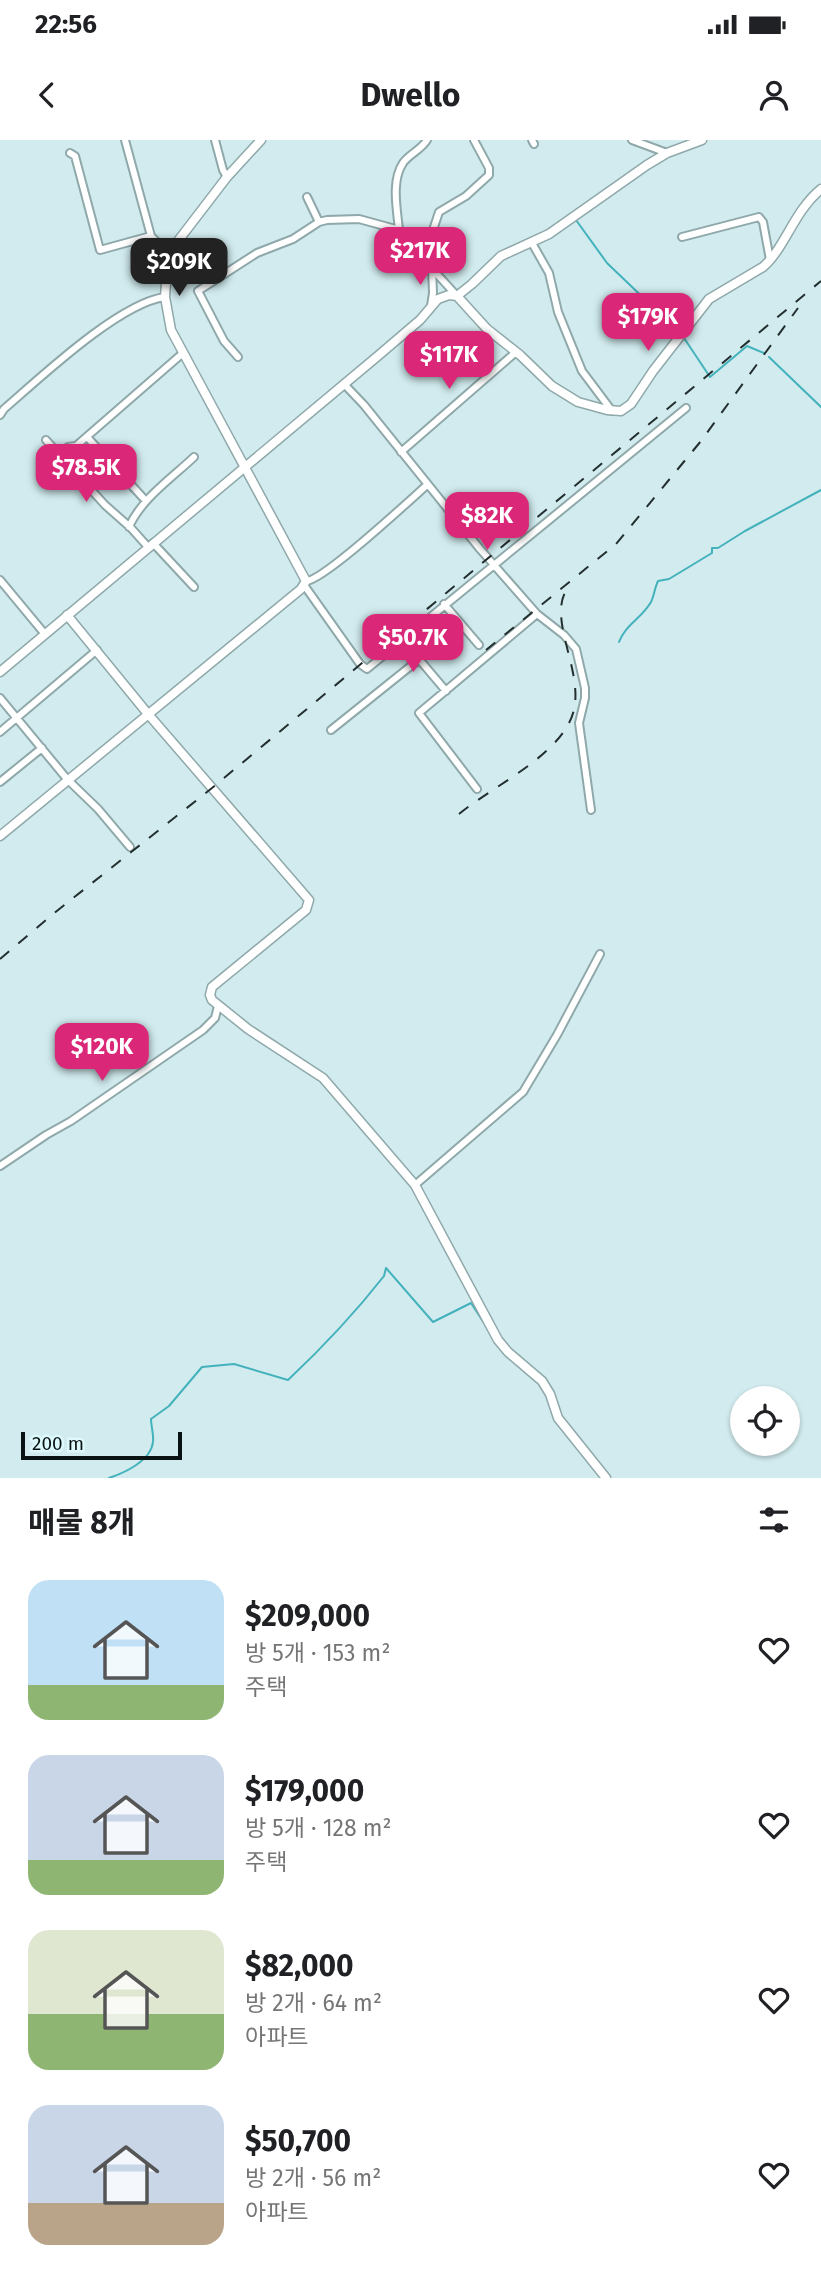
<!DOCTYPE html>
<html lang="ko">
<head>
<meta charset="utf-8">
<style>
	body { margin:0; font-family:"Fira Sans","Noto Sans KR",sans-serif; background:#f2f2f2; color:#202124; height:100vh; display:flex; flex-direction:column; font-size:26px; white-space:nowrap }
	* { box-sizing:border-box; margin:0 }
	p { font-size:23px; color:#757577 }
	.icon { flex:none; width:38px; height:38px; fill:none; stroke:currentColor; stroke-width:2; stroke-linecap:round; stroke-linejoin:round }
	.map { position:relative; height:1338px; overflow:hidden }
	.side { display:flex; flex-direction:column; background:#fff; flex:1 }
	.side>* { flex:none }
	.tools { position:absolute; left:730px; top:1246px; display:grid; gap:14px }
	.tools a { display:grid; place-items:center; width:70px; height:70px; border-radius:50%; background:#fff; box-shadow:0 2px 5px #0004; font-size:35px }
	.scale { position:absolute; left:21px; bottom:18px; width:161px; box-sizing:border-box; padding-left:7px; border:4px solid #0a1314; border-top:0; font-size:19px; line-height:24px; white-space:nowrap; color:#0a1314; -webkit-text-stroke:5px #def9fb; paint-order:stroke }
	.price { position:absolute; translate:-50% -60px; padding:0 16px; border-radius:14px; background:#db2777; color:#fff; font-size:23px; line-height:46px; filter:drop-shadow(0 2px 4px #0008) }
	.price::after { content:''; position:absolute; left:50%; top:42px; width:21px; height:16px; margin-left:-10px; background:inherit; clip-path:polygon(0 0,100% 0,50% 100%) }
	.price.selected { background:#222; color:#fff }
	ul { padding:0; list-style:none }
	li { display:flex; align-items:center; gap:21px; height:175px; padding:0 28px }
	li span { display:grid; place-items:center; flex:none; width:196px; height:140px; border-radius:21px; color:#555 }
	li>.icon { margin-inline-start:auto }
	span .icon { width:84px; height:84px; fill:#fffc; stroke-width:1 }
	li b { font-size:30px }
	h2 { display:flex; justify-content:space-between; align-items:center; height:84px; padding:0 28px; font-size:30px }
	.status { display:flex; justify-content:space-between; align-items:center; height:49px; padding:0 35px; background:#fff; direction:ltr }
	.status svg { height:19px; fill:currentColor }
	header { display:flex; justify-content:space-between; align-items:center; height:91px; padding:0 28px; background:#fff; font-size:32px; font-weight:700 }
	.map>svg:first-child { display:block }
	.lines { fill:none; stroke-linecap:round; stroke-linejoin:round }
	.stream { stroke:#44b2bc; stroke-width:2 }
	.minor-casing { stroke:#8fa8aa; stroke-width:10 }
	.tertiary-casing { stroke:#8fa8aa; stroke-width:11 }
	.minor { stroke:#fff; stroke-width:6 }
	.tertiary { stroke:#fff; stroke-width:8 }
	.rail { stroke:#232e2f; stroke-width:2; stroke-dasharray:12 12; stroke-linecap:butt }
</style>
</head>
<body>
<div class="status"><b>22:56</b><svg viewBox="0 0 49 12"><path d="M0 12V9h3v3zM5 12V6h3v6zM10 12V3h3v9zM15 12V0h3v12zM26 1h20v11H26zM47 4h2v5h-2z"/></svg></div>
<header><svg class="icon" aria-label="back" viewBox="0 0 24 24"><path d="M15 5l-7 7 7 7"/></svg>Dwello<svg class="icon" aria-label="person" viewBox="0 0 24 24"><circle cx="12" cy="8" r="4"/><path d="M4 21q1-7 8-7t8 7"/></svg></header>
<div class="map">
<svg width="821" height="1338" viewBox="0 0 821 1338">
	<rect width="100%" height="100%" fill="#d1ebee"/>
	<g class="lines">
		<path class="stream" d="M 576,80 L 607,123 L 678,191
			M 684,198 L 710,237 L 747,206 L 764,213
			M 769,217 L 821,267
			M 619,502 C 625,485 642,478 651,462 C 654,456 655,447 658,441 L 669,439 L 712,413 L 712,408 L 718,408 L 745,391 L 821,350
			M 109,1338 C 124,1333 151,1321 153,1302 C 154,1294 151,1287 151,1279 L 169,1266 L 202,1227 L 234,1224 L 288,1240 C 322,1208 355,1173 384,1136 L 386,1128 L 433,1182 L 471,1163 L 484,1183"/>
		<defs>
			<path id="minor" d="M 125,0 L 151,96 L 168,114
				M 215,0 L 223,30 L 227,37
				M 532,0 L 534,4
				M 632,0 L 667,13
				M 70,13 L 75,16 L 100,110 L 151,96
				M 307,57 L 319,82
				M 399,90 C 397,69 391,41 403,23 C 409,14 421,10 427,0
				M 682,97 L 759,77 L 763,82 L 770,120
				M 532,103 L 549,133 L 558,172 L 582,231 L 612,271
				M 457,156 L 436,133 L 425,114 L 439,72 L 466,56 L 489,35 L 489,28 L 474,0
				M 431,166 L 433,153 L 432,129
				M 238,217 L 224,201 L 198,151 L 257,113 L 293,99 L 319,82 L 327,80 L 359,79 L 399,90 L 425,114
				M 344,244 L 364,265 L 480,409 L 537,474 L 564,495 L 576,509 L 585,548 L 585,558 L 579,583 L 591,670
				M 0,275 L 4,269 C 40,238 119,163 165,157
				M 87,297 L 146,361
				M 46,300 L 105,365 L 131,388 L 148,407
				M 401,312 L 516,212
				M 59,314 L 68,307 L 76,306 L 183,213
				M 129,387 C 141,359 172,338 194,317
				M 153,403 L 194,447
				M 0,440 L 44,493
				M 306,441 C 323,441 409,361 427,345
				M 304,445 L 360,524 L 367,529 L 686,268
				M 444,464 L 479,505
				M 402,499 L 446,551
				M 0,558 L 67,639 L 98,669 L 130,707
				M 331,590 L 462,485
				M 0,592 L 97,510
				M 0,642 L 42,608
				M 477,649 L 419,573 L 537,474
				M 0,1026 L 46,995 L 71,981 L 203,890 L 215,878 L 218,866
				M 415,1045 L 523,952 L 557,895 L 600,814"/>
			<path id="tertiary" d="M 457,156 L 487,189 L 520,215 L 552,246 L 578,262 L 607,270 L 621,271 L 631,264 L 653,231 L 709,159 L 763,127 C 785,108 794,71 821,49
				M 67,475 L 148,574 L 309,760 L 306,770 L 212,847 L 210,855 L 212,860 L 248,889 L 323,938 L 415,1045 L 498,1200 L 508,1212 L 542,1241 L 550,1254 L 558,1278 L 606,1338
				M 0,532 L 379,215 L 420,180 L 438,159 L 449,155 L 457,156 L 472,144 L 501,116 L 549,94 L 647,25 L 667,13 L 702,0
				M 0,696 L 301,449 L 306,441 L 171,190 L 165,157 L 168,114 L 227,37 L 261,0"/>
		</defs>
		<use href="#minor" class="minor-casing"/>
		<use href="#tertiary" class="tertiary-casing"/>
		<use href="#minor" class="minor"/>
		<use href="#tertiary" class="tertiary"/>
		<path class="rail" d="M 486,510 L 616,404 L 701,301 L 798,168
			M 459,674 C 492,647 550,620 569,583 C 593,539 540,476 571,444
			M 0,819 L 53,774 L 212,648 L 821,141"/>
	</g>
</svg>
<div class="tools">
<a><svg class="icon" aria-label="locate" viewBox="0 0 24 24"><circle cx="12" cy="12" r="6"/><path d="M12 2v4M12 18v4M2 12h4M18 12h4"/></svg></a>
</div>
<div class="scale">200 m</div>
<b class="price" style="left:420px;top:147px">$217K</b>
<b class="price selected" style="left:179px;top:158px">$209K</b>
<b class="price" style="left:648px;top:213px">$179K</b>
<b class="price" style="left:449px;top:251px">$117K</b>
<b class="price" style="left:86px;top:364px">$78.5K</b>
<b class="price" style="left:487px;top:412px">$82K</b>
<b class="price" style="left:413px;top:534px">$50.7K</b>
<b class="price" style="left:102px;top:943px">$120K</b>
</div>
<section class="side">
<h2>매물 8개<svg class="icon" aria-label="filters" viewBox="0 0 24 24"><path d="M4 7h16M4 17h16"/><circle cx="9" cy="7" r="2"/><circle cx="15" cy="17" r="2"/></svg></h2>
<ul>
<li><span style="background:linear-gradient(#bfe0f5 75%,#8fb573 0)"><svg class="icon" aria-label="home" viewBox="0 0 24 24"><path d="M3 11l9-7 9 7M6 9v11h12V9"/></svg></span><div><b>$209,000</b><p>방 5개 · 153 m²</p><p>주택</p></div><svg class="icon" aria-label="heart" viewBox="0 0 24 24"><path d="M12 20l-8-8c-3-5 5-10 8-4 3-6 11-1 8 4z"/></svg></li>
<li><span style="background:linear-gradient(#c9d6e8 75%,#8fb573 0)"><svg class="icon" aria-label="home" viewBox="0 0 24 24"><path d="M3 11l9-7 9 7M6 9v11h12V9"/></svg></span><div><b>$179,000</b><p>방 5개 · 128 m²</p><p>주택</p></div><svg class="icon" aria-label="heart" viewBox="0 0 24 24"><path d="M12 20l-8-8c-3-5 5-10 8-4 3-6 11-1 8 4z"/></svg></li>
<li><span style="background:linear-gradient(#dfe7d0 60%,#8fb573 0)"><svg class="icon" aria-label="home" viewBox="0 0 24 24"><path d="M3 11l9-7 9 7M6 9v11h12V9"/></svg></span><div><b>$82,000</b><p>방 2개 · 64 m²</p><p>아파트</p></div><svg class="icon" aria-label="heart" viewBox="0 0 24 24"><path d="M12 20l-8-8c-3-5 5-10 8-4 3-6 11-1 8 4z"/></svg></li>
<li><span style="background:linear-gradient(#c9d6e8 70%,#b9a48a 0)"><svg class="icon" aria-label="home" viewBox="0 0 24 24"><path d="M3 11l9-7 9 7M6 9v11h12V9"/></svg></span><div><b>$50,700</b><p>방 2개 · 56 m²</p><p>아파트</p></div><svg class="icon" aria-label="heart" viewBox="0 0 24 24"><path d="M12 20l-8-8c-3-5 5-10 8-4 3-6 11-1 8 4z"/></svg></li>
</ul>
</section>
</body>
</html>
